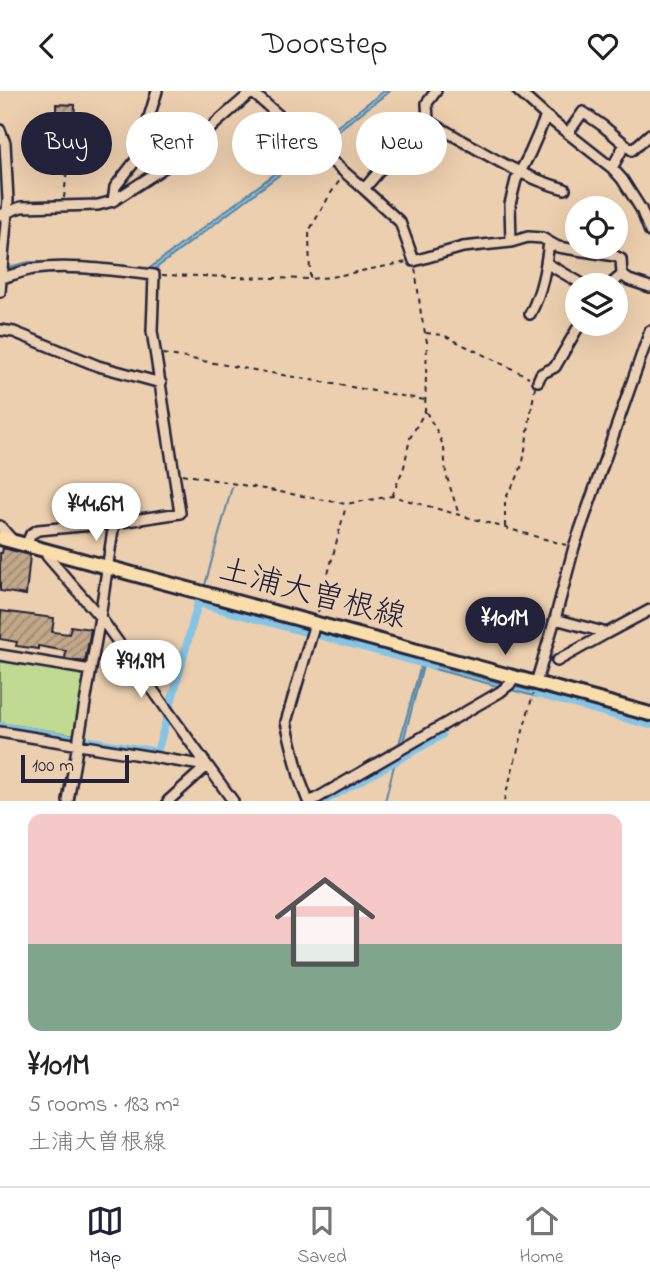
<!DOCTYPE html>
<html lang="en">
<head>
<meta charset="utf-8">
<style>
	body { margin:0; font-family:"Indie Flower","Klee One",sans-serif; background:#f6f6f6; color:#222; height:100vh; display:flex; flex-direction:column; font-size:26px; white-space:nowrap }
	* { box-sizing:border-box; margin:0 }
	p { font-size:23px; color:#767676 }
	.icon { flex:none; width:38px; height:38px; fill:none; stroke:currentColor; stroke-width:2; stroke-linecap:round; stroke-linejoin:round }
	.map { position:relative; height:710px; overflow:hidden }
	.details { display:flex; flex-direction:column; background:#fff; flex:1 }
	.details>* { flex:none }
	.hud { position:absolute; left:21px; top:21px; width:609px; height:63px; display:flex; gap:14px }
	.fabs { position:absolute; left:565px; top:105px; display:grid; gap:14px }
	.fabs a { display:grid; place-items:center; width:63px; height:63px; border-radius:50%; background:#fff; box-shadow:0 7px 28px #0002; font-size:35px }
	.scale { position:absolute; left:21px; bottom:18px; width:108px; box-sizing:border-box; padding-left:7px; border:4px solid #22223b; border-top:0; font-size:19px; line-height:24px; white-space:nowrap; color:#22223b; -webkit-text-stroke:5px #ecd0b3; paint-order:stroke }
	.price { position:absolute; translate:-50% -60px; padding:0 16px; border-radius:24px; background:#fff; color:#222; font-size:23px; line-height:46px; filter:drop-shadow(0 2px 4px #0008) }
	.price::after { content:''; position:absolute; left:50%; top:42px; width:21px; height:16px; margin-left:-10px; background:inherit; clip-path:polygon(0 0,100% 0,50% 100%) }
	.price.on { background:#22223b; color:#fff }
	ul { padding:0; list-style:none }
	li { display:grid; align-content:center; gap:14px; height:371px; padding:0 28px }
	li+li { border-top:2px solid #e0e0e0 }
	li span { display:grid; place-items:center; height:217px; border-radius:14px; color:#555 }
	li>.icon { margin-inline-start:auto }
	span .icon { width:126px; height:126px; fill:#fffc; stroke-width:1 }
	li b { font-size:30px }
	.chip { padding:0 24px; border-radius:32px; background:#fff; box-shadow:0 7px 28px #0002; font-size:24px; line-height:63px }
	.chip.on { background:#22223b; color:#fff }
	header { display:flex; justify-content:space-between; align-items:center; height:91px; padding:0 28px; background:#fff; font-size:32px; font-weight:600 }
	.tabs { display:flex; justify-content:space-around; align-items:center; height:98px; border-top:2px solid #e0e0e0; background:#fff; font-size:19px; color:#767676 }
	.tabs a { display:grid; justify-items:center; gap:4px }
	.tabs .on { color:#22223b }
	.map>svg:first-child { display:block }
	.garden { fill:#c0da91; stroke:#717e66; stroke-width:2 }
	.water { fill:url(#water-ripples); stroke:#5d83a1; stroke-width:2 }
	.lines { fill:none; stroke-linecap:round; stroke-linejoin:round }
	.stream { stroke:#5d83a1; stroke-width:2 }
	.canal { stroke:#85c4e5; stroke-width:8 }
	.building { fill:url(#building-hatch); stroke:#22223b; stroke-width:2 }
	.minor-casing { stroke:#22223b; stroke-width:14 }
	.major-casing { stroke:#22223b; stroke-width:18 }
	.path { stroke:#22223b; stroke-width:2; stroke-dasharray:5 5; stroke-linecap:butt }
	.minor { stroke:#ecd0b3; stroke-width:9 }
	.major { stroke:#f9deab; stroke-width:12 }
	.labels { text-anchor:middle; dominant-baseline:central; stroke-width:5; stroke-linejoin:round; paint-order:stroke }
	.street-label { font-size:32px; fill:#22223b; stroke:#ecd0b3 }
</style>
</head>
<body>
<header><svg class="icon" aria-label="back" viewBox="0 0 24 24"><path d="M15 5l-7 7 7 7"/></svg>Doorstep<svg class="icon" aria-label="heart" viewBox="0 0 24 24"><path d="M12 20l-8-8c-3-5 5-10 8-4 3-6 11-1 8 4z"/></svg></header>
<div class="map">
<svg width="650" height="710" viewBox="0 0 650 710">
	<defs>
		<pattern id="water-ripples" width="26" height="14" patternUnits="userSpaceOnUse" patternTransform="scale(1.75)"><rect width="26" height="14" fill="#85c4e5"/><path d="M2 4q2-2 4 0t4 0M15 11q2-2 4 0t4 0" fill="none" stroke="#73a8c5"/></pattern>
		<pattern id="building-hatch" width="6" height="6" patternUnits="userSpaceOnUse" patternTransform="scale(1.75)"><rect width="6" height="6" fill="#c2a889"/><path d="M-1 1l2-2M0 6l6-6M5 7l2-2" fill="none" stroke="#9d8871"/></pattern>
	</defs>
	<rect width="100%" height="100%" fill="#eccfae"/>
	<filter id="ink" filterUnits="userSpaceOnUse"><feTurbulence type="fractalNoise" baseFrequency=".0143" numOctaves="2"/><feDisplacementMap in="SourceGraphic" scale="14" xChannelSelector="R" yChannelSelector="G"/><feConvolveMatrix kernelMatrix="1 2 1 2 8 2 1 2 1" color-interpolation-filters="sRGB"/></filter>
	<g filter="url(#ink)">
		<path class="garden" d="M 0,568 L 88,582 L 76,644 L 0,632 Z"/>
		<path class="water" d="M 384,0 L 390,0 L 151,181 L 29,175 L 7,179 L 9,176 L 29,171 L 150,177 Z
			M 423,571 L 538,602 L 537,606 L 423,575 L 398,670 L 394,671 L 421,574 Z"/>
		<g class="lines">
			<path class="stream" d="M 10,177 L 8,178 L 11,125
				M 205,494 L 232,396
				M 339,688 L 398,653
				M 385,710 L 395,671"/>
			<path class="canal" d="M 315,543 L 432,575
				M 537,603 L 650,634
				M 170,616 L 198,512 L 309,542
				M 0,635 L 157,661 L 167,626
				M 324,710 L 442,644"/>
		</g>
		<path class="building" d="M 56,13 L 75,14 L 74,30 L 56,30 Z
			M 3,457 L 30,464 L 26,504 L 0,500 L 0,462 L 2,462 Z
			M 1,520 L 54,527 L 52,541 L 69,543 L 71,535 L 91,538 L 85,571 L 65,568 L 66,560 L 38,555 L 38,558 L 16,555 L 17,551 L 0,548 Z"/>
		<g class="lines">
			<defs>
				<path id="minor" d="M 248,0 L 253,2 L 364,98 L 400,131 L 414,170 L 463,156 L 511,151 L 528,146 L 542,147 L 558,156 L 615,165 L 621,168 L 622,184
					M 518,0 L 546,25 L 612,77 L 622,88 L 641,118 L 650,141
					M 428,30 C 472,54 516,85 565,98
					M 0,39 L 5,52 L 8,109 L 0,201
					M 568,42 L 583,21 L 603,35 L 632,59 L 650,43
					M 612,77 L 625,53
					M 364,98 L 399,57 L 420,42 L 428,30 L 427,12 L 436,0
					M 113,110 L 115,96 L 136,69 L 157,0
					M 0,124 L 21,116 L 98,114 L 113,110 L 182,65 L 216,32 L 246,6 L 254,1
					M 511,151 L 510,113 L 516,89 L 530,62 L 546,25
					M 546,172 L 584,194
					M 622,184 L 629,189 L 650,196
					M 2,187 C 12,184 23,180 33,178 C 73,173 115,180 154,184 L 152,240 L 180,422 L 114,432 L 38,439 L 31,443 L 26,454
					M 610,194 L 622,184
					M 530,223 C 542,201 546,176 549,151
					M 0,239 L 14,241 L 98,275 L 161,292
					M 538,290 L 541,283 L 555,276 L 580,233
					M 0,435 L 14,451
					M 47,465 L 100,526 L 233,710
					M 555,528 L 607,542 L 650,519
					M 0,564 L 91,579
					M 557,570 L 607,542
					M 536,592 L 555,528 L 574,456 L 650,240
					M 0,641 L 207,675
					M 68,710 L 100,526 L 114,432
					M 168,710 L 207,675
					M 308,710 L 300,689 L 286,631 L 315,532
					M 312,710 L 500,601 L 510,593 L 513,586"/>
				<path id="major" d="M 0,447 L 650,623"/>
			</defs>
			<use href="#minor" class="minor-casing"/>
			<use href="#major" class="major-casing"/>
			<path class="path" d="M 64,107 L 69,58 L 63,54 L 64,34
				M 162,184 L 310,188 L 331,186 L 407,171
				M 310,187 L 309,140 L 331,102 L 340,89
				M 426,242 L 443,244 L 529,286
				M 163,263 L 425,309
				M 426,321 L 438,342 L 444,357 L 446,383 L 459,424
				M 182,383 L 346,413 L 392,405 L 566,454
				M 392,405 L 404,376 L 410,347 L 425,320 L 427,251 L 421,223 L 415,176
				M 505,436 L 505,408 L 517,387 L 523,371 L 535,296
				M 318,521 L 346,415
				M 504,710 L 533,603"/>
			<use href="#minor" class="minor"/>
			<use href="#major" class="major"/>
		</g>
	</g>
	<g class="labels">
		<g class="street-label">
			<text transform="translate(312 504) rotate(15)">土浦大曽根線</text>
		</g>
	</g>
</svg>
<div class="fabs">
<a><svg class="icon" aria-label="locate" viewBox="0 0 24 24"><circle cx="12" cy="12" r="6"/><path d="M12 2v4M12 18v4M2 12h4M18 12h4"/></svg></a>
<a><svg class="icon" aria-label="layers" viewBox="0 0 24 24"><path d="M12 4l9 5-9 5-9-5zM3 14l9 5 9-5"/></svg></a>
</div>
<div class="scale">100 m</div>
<b class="price" style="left:96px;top:452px">¥44.6M</b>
<b class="price on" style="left:505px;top:566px">¥101M</b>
<b class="price" style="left:141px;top:609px">¥91.9M</b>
<div class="hud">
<a class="chip on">Buy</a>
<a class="chip">Rent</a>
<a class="chip">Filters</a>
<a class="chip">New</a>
</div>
</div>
<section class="details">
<ul>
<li><span style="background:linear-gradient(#f6c9c9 60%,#7fa58c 0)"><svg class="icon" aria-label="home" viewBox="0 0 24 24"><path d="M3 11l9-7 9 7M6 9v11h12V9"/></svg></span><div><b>¥101M</b><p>5 rooms · 183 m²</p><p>土浦大曽根線</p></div></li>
</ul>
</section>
<nav class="tabs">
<a class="on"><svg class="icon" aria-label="map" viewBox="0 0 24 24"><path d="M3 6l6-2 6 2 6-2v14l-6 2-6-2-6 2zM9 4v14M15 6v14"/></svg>Map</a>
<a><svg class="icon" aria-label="saved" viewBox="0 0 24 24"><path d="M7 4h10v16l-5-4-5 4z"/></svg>Saved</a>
<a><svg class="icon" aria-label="home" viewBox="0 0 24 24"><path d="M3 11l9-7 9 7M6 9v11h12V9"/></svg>Home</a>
</nav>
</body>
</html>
